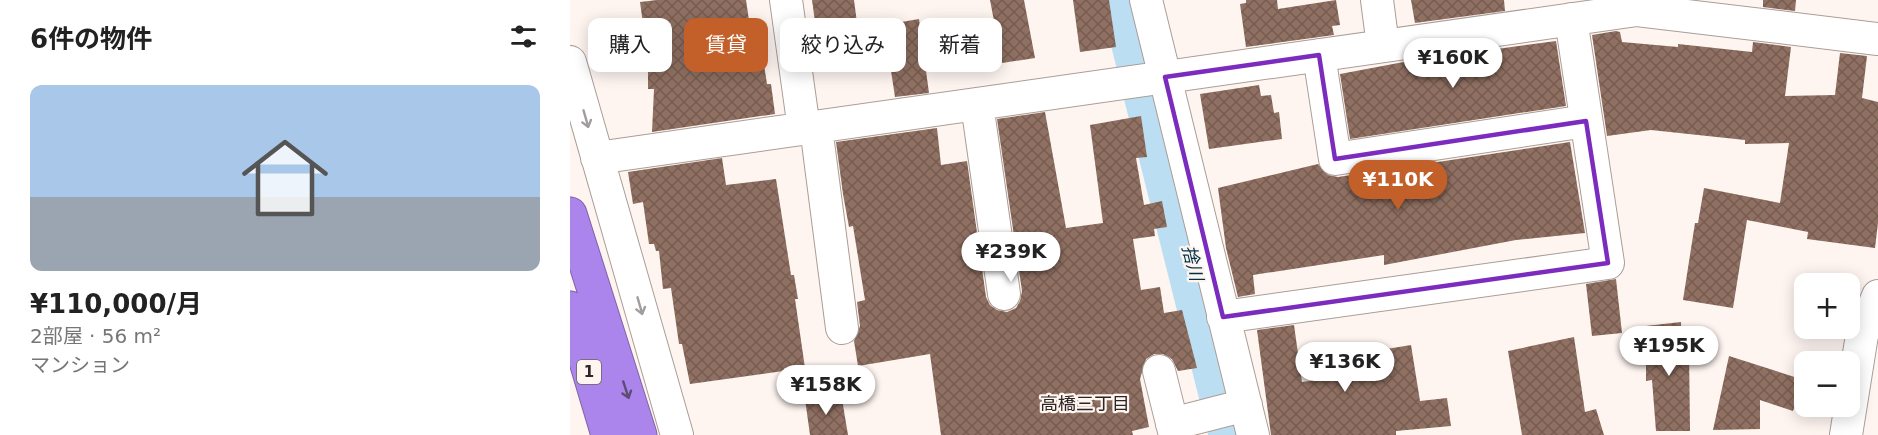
<!DOCTYPE html>
<html lang="ja">
<head>
<meta charset="utf-8">
<style>
	body { margin:0; font-family:"DejaVu Sans","Noto Sans JP",sans-serif; background:#f2f2f2; color:#222; height:100vh; display:flex; flex-direction:column; font-size:22px; white-space:nowrap }
	* { box-sizing:border-box; margin:0 }
	p { font-size:20px; color:#767676 }
	.icon { flex:none; width:33px; height:33px; fill:none; stroke:currentColor; stroke-width:2; stroke-linecap:round; stroke-linejoin:round }
	.map { position:relative; flex:1; overflow:hidden }
	.drawer { display:flex; flex-direction:column; background:#fff; width:570px }
	.drawer>* { flex:none }
	.guide { position:absolute; left:18px; top:18px; width:570px; height:54px; display:flex; gap:12px }
	.fabs { position:absolute; left:1224px; top:273px; display:grid; gap:12px }
	.fabs a { display:grid; place-items:center; width:66px; height:66px; border-radius:12px; background:#fff; box-shadow:0 3px 15px #0003; font-size:30px }
	.price { position:absolute; translate:-50% -51px; padding:0 14px; border-radius:21px; background:#fff; color:#222; font-size:20px; line-height:39px; filter:drop-shadow(0 2px 3px #0008) }
	.price::after { content:''; position:absolute; left:50%; top:36px; width:18px; height:14px; margin-left:-9px; background:inherit; clip-path:polygon(0 0,100% 0,50% 100%) }
	.price.on { background:#c35f29; color:#fff }
	ul { padding:0; list-style:none }
	li { display:grid; align-content:center; gap:12px; height:318px; padding:0 30px }
	li+li { border-top:2px solid #e0e0e0 }
	li span { display:grid; place-items:center; height:186px; border-radius:12px; color:#555 }
	li>.icon { margin-inline-start:auto }
	span .icon { width:108px; height:108px; fill:#fffc; stroke-width:1 }
	li b { font-size:26px }
	h2 { display:flex; justify-content:space-between; align-items:center; height:72px; padding:0 30px; font-size:26px }
	.pill { padding:0 21px; border-radius:12px; background:#fff; box-shadow:0 3px 15px #0003; font-size:21px; line-height:54px }
	.pill.on { background:#c35f29; color:#fff }
	main { display:flex; flex:1; min-height:0 }
	.map>svg:first-child { display:block }
	.lines { fill:none; stroke-linecap:round; stroke-linejoin:round }
	.river { stroke:#bcdef2; stroke-width:54 }
	.building { fill:url(#building-cross-hatch) }
	.minor-casing { stroke:#aa9d97; stroke-width:34 }
	.highway-casing { stroke:#7e64a5; stroke-width:35 }
	.minor { stroke:#fff; stroke-width:32 }
	.highway { stroke:#ab85eb; stroke-width:33 }
	.oneway { stroke:#a09d9c }
	.oneway2 { stroke:#5e4c74 }
	.marked { fill:none; stroke:#7b2cbf; stroke-width:4.5; stroke-linejoin:round }
	.labels { text-anchor:middle; dominant-baseline:central; stroke-width:4.5; stroke-linejoin:round; paint-order:stroke }
	.shield { fill:#fef5f1; stroke:#6a6462; stroke-width:1.5 }
	.shield-label { font-size:15px; font-weight:bold; fill:#2b2624 }
	.water-label { font-size:18px; font-style:italic; fill:#023247; stroke:#fef5f1 }
	.neighbourhood-label { font-size:18px; fill:#2b2624; stroke:#fef5f1 }
</style>
</head>
<body>
<main>
<section class="drawer">
<h2>6件の物件<svg class="icon" aria-label="filters" viewBox="0 0 24 24"><path d="M4 7h16M4 17h16"/><circle cx="9" cy="7" r="2"/><circle cx="15" cy="17" r="2"/></svg></h2>
<ul>
<li><span style="background:linear-gradient(#a9c7e8 60%,#9aa5b1 0)"><svg class="icon" aria-label="home" viewBox="0 0 24 24"><path d="M3 11l9-7 9 7M6 9v11h12V9"/></svg></span><div><b>¥110,000/月</b><p>2部屋 · 56 m²</p><p>マンション</p></div></li>
</ul>
</section>
<div class="map">
<svg width="1308" height="435" viewBox="0 0 1308 435">
	<defs>
		<pattern id="building-cross-hatch" width="8" height="8" patternUnits="userSpaceOnUse" patternTransform="scale(1.5)"><rect width="8" height="8" fill="#907062"/><path d="M0 0l8 8M0 8l8-8" fill="none" stroke="#765c51"/></pattern>
	</defs>
	<rect width="100%" height="100%" fill="#fef5f1"/>
	<g class="lines">
		<path class="river" d="M 557,0 L 573,62
			M 580,92 L 666,435"/>
	</g>
	<path class="building" d="M 87,0 L 176,0 L 182,41 L 190,39 L 197,84 L 201,84 L 205,114 L 82,132 L 84,89 L 78,89 L 78,60 L 70,2 Z
		M 242,0 L 284,0 L 287,23 L 246,29 Z
		M 420,0 L 454,0 L 465,58 L 432,63 Z
		M 503,0 L 539,0 L 546,47 L 510,52 Z
		M 676,0 L 707,0 L 708,9 L 766,0 L 770,25 L 762,26 L 764,35 L 676,47 L 670,4 L 676,3 Z
		M 841,0 L 934,0 L 935,11 L 845,23 Z
		M 1193,0 L 1226,0 L 1225,11 L 1193,7 Z
		M 349,19 L 359,93 L 325,97 L 314,25 Z
		M 1046,31 L 1050,32 L 1052,42 L 1108,47 L 1108,44 L 1182,52 L 1183,42 L 1221,47 L 1215,96 L 1265,95 L 1270,53 L 1297,56 L 1292,98 L 1308,102 L 1308,223 L 1305,248 L 1237,239 L 1238,232 L 1177,220 L 1163,308 L 1113,300 L 1125,223 L 1128,223 L 1134,188 L 1210,203 L 1219,143 L 1175,144 L 1175,140 L 1081,130 L 1037,136 L 1022,35 Z
		M 986,41 L 996,106 L 780,139 L 770,74 L 839,61 Z
		M 689,85 L 691,96 L 701,95 L 704,113 L 709,112 L 712,139 L 639,149 L 630,94 Z
		M 475,112 L 496,228 L 533,223 L 520,125 L 571,116 L 577,157 L 566,158 L 574,205 L 592,201 L 597,227 L 584,229 L 585,236 L 563,239 L 571,290 L 590,287 L 594,313 L 612,310 L 627,368 L 608,371 L 602,359 L 593,354 L 584,354 L 576,359 L 570,379 L 579,427 L 562,431 L 563,435 L 371,435 L 360,354 L 288,366 L 284,341 L 290,326 L 287,302 L 295,300 L 283,226 L 279,227 L 273,194 L 266,142 L 367,128 L 371,165 L 397,161 L 416,297 L 420,305 L 427,310 L 437,312 L 446,308 L 450,301 L 452,291 L 427,119 Z
		M 1000,142 L 1015,233 L 946,240 L 814,265 L 814,255 L 683,275 L 685,294 L 668,297 L 656,248 L 648,188 L 748,164 L 758,175 L 768,177 Z
		M 152,158 L 156,185 L 206,179 L 221,275 L 224,275 L 228,299 L 225,299 L 235,368 L 120,384 L 112,344 L 109,344 L 101,288 L 93,289 L 89,251 L 86,251 L 84,244 L 79,244 L 73,202 L 63,204 L 58,172 Z
		M 1046,279 L 1052,333 L 1022,336 L 1016,284 Z
		M 1111,322 L 1112,351 L 1119,350 L 1120,431 L 1086,431 L 1082,380 L 1076,381 L 1076,326 Z
		M 724,325 L 732,382 L 788,375 L 786,354 L 841,345 L 850,401 L 877,398 L 881,426 L 826,431 L 826,435 L 701,435 L 687,330 Z
		M 1004,337 L 1015,412 L 1026,409 L 1034,435 L 952,435 L 938,351 Z
		M 1159,356 L 1234,380 L 1223,411 L 1190,400 L 1190,429 L 1143,430 Z
		M 271,393 L 278,435 L 240,435 L 235,399 Z"/>
	<g class="lines">
		<defs>
			<path id="minor" d="M 216,0 L 234,129
				M 576,0 L 683,435
				M 807,0 L 813,46
				M 749,55 L 765,159 L 1016,121
				M 0,62 L 107,435
				M 407,104 L 434,294
				M 246,127 L 272,328
				M 27,158 L 1067,10 L 1308,39
				M 653,317 L 1038,263 L 1001,19
				M 589,371 L 605,435
				M 602,424 L 676,405
				M 1276,435 L 1292,335 L 1308,296"/>
			<path id="highway" d="M 0,214 L 70,435
				M 0,308 L 38,435"/>
		</defs>
		<use href="#minor" class="minor-casing"/>
		<use href="#highway" class="highway-casing"/>
		<use href="#minor" class="minor"/>
		<use href="#highway" class="highway"/>
	</g>
	<defs><path id="oneway-shaft" d="M-6 0H5M1.5-3L5.5 0L1.5 3" fill="none" stroke-width="1.6" stroke-linecap="round" stroke-linejoin="round" transform="scale(1.5)"/></defs>
	<g class="oneway">
		<use href="#oneway-shaft" transform="translate(16 119) rotate(74)"/>
		<use href="#oneway-shaft" transform="translate(70 306) rotate(74)"/>
	</g>
	<use class="oneway2" href="#oneway-shaft" transform="translate(56 390) rotate(72)"/>
	<path class="marked" d="M 749,55 L 765,159 L 1016,121 L 1038,263 L 653,317 L 595,77 Z"/>
	<g class="labels">
		<rect class="shield" x="7" y="360" width="24" height="24" rx="4.5"/>
		<g class="shield-label">
			<text x="19" y="372">1</text>
		</g>
		<g class="water-label">
			<text transform="translate(623 263) rotate(76)">捨川</text>
		</g>
		<g class="neighbourhood-label">
			<text x="515" y="403">高橋三丁目</text>
		</g>
	</g>
</svg>
<div class="fabs">
<a>+</a>
<a>−</a>
</div>
<b class="price" style="left:883px;top:89px">¥160K</b>
<b class="price on" style="left:828px;top:211px">¥110K</b>
<b class="price" style="left:441px;top:283px">¥239K</b>
<b class="price" style="left:1099px;top:377px">¥195K</b>
<b class="price" style="left:775px;top:393px">¥136K</b>
<b class="price" style="left:256px;top:416px">¥158K</b>
<div class="guide">
<a class="pill">購入</a>
<a class="pill on">賃貸</a>
<a class="pill">絞り込み</a>
<a class="pill">新着</a>
</div>
</div>
</main>
</body>
</html>
